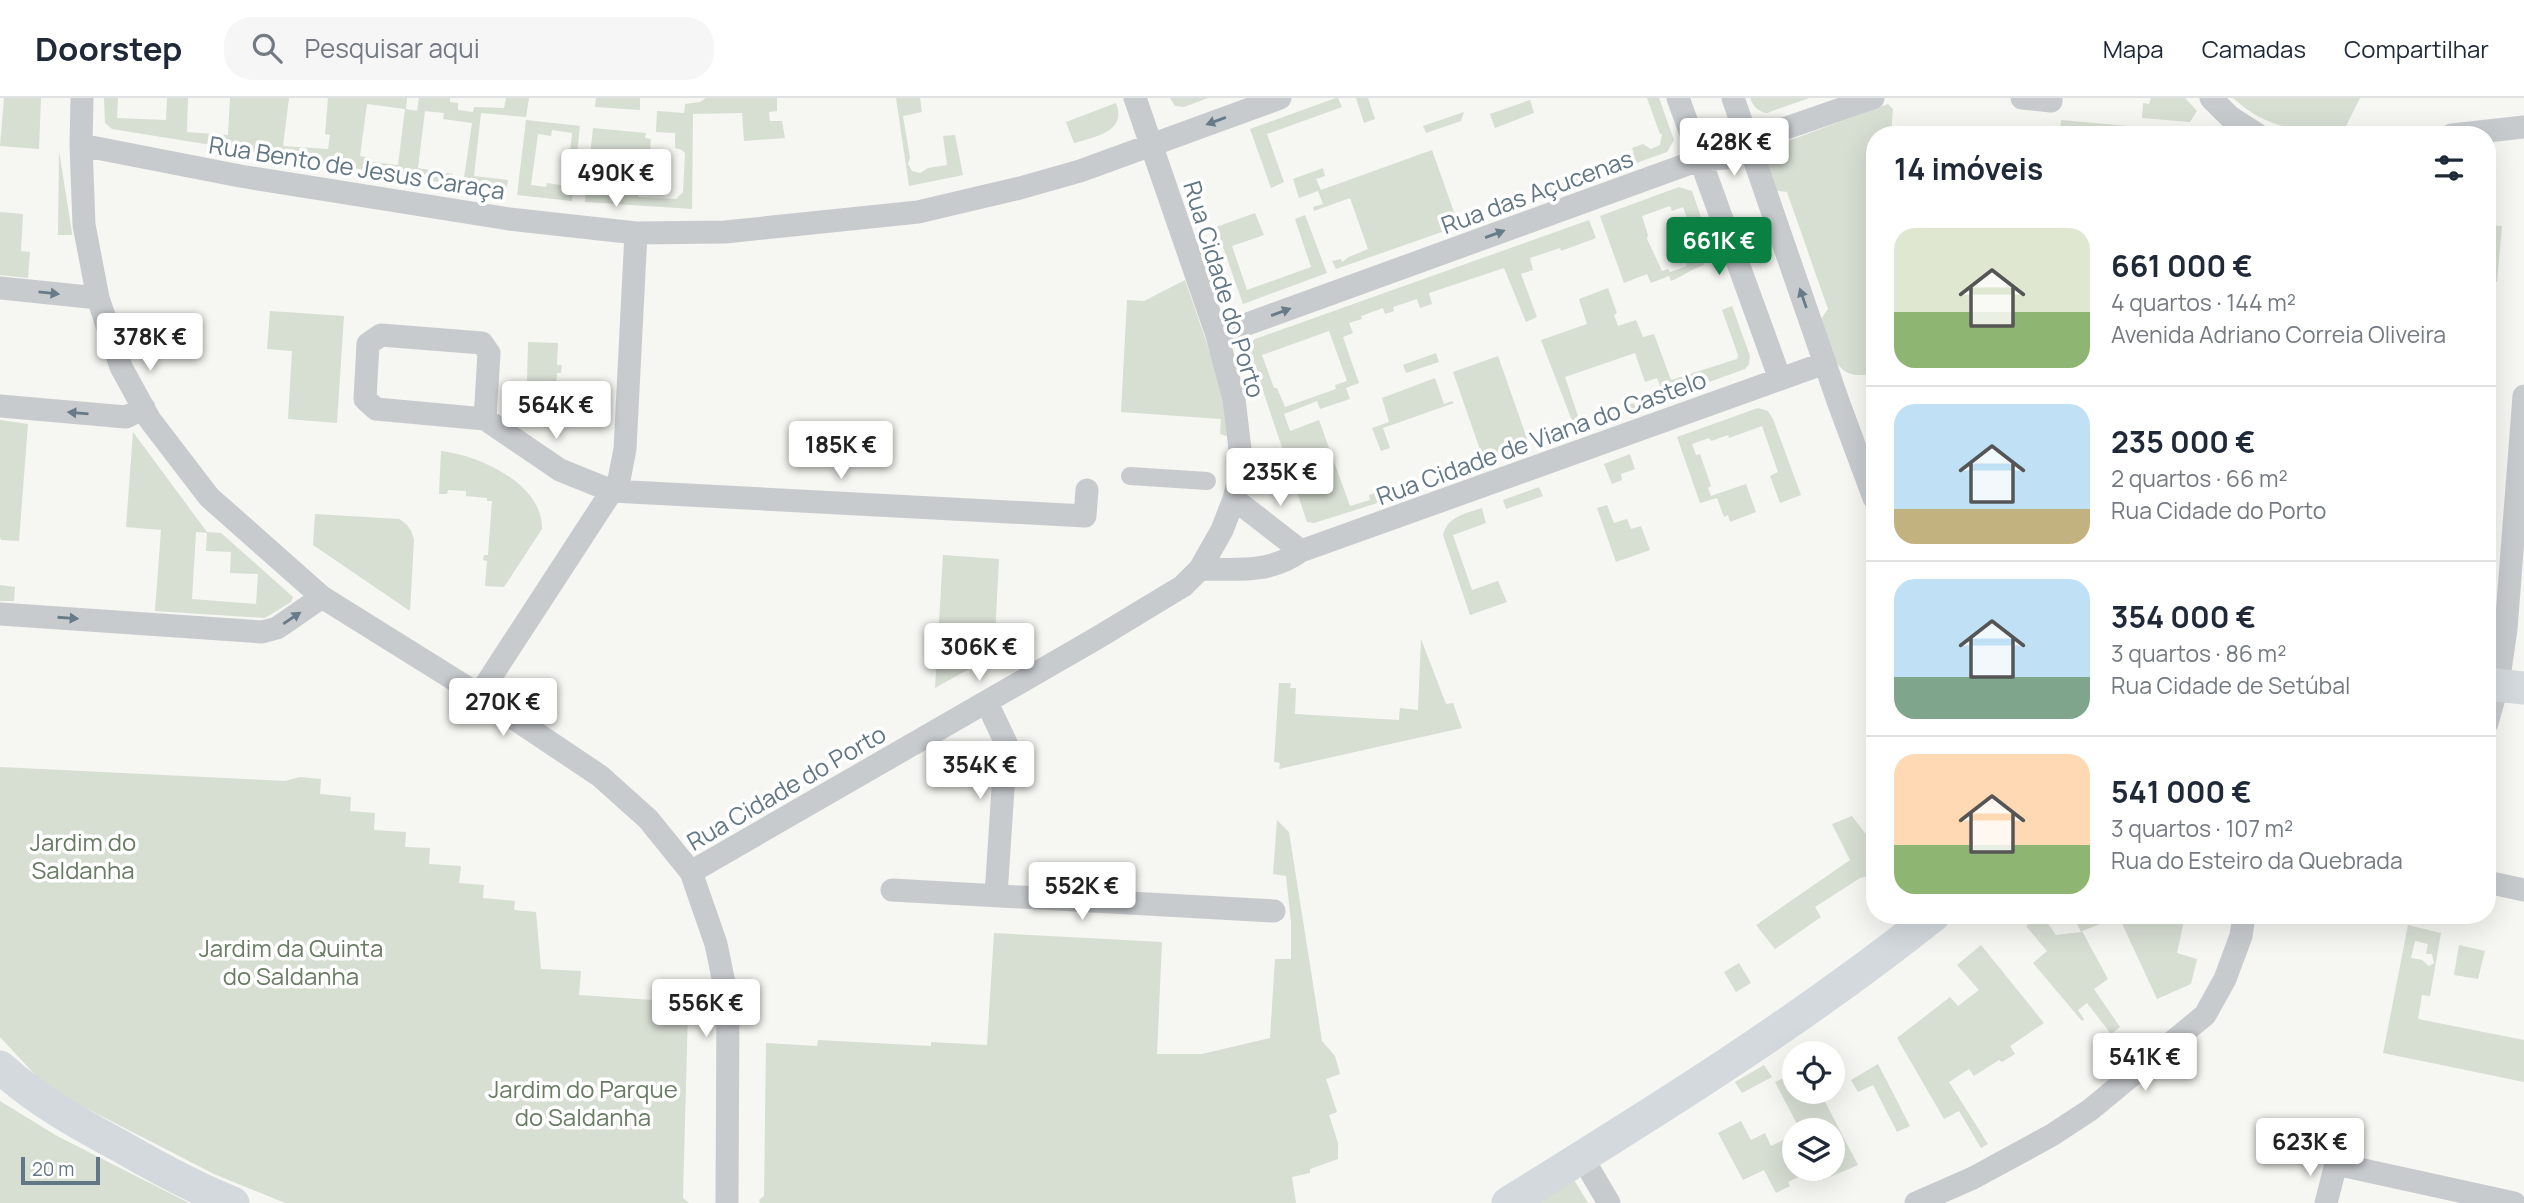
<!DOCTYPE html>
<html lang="pt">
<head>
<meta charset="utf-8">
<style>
	body { margin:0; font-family:Manrope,sans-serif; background:#f6f6f7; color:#1f2937; height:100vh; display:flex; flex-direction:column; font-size:26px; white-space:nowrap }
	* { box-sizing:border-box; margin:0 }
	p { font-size:23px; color:#747a83 }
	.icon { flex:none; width:38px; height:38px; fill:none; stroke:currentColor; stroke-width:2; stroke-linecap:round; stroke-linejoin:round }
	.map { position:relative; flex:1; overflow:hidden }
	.details { position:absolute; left:1866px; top:28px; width:630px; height:798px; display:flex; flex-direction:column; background:#fff; border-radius:28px; box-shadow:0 7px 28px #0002 }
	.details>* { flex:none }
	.tools { position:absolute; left:1782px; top:943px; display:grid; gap:14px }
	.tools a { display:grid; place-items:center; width:63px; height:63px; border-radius:50%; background:#fff; box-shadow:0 7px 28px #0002; font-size:35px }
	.scale { position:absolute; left:21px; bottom:18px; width:79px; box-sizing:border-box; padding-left:7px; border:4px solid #627785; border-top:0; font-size:19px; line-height:24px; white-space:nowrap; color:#627785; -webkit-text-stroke:5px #fff; paint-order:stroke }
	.price { position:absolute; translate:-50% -60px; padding:0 16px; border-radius:7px; background:#fff; color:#222; font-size:23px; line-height:46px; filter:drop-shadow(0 2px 4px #0008) }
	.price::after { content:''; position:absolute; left:50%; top:42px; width:21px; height:16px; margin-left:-10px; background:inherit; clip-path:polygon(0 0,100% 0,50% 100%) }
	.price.on { background:#0b8043; color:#fff }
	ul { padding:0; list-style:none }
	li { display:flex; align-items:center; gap:21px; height:175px; padding:0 28px }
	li+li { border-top:2px solid #e0e1e3 }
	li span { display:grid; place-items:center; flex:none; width:196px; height:140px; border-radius:21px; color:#555 }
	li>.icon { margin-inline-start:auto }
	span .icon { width:84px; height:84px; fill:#fffc; stroke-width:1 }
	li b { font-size:30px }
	h2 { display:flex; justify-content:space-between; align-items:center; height:84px; padding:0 28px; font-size:30px }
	header { display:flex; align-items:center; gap:42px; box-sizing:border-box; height:98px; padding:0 35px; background:#fff; border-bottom:2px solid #e0e1e3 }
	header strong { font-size:33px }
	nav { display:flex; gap:38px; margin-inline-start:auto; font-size:24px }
	.search { width:490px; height:63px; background:#f6f6f7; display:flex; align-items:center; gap:18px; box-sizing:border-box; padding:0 24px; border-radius:28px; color:#747a83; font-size:26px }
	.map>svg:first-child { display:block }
	.green { fill:#d7ded2; fill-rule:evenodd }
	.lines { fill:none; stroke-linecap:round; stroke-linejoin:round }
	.pedestrian { stroke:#c8cbce; stroke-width:18 }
	.minor { stroke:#c8cbce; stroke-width:23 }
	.secondary { stroke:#d3d9dd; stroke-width:33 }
	.oneway { fill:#677b89 }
	.labels { text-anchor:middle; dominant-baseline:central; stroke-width:7; stroke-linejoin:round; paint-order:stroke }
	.street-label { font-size:24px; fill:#627785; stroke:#fff }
	.park-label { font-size:24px; fill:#687c62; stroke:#fff }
</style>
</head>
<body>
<header>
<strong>Doorstep</strong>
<div class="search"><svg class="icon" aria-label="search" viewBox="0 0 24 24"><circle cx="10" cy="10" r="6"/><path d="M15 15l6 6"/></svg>Pesquisar aqui</div>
<nav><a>Mapa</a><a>Camadas</a><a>Compartilhar</a></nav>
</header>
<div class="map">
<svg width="2524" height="1105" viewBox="0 0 2524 1105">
	<rect width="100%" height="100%" fill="#f6f6f2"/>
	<path class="green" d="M 4,0 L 41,0 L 39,51 L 0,48 Z
		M 104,0 L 118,0 L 117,20 L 166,22 L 167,0 L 188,0 L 187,34 L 228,37 L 230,0 L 289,0 L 283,48 L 328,51 L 330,37 L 325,36 L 328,0 L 407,0 L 406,11 L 417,13 L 419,0 L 450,0 L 450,4 L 458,5 L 458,12 L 473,14 L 474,9 L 504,10 L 506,0 L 529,0 L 526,19 L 481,15 L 474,78 L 508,82 L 506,95 L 463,87 L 472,25 L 443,21 L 444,15 L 425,13 L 418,70 L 453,76 L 451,86 L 112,31 L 105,25 ZM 367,6 L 405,11 L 398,67 L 372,64 L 372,60 L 360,58 Z
		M 596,0 L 640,0 L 640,12 L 595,9 Z
		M 706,0 L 777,0 L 777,13 L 769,14 L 770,23 L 782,23 L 785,40 L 744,43 L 742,15 L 693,16 L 692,111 L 585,104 L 593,30 L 646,35 L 645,40 L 651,41 L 649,63 L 640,63 L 638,99 L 676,101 L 683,94 L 685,55 L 682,52 L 675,50 L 675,35 L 656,34 L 657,13 L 684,15 L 685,6 L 700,4 Z
		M 896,0 L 920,0 L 922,14 L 903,18 L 910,60 L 908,66 L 912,73 L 920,75 L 928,70 L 947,67 L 943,38 L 955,37 L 963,77 L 909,88 Z
		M 1170,0 L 1208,0 L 1184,9 L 1175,8 Z
		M 1336,0 L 1338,0 L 1342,9 L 1267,36 L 1284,84 L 1271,90 L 1250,31 Z
		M 1356,0 L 1368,0 L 1375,21 L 1364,25 Z
		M 1647,0 L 1659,0 L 1674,42 L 1667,54 L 1603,77 C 1605,61 1621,59 1634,55 L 1632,50 L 1643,46 L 1651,51 L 1660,47 L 1662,36 L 1660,36 Z
		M 1750,0 L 1809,0 L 1767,15 C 1757,13 1754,9 1750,0 Z
		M 2151,0 L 2185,0 L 2197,13 L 2190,24 L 2142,20 L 2143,5 L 2149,6 Z
		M 2233,0 L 2360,0 L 2345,30 C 2300,35 2267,31 2233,0 Z
		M 1530,2 L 1534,15 L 1495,30 L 1490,16 Z
		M 1116,5 C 1128,34 1093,39 1074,45 L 1066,24 Z
		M 1888,6 L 1893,11 L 1891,37 L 1874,37 L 1874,184 L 1871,218 L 1874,219 L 1874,272 C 1869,277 1865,277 1858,277 C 1834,277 1826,243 1819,224 L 1828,211 L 1787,94 L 1773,92 C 1766,72 1762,64 1777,47 Z
		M 1464,14 L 1461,23 L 1426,35 L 1423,28 Z
		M 526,22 L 580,28 L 572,103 L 517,97 ZM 552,32 L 572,35 L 567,88 L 547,85 L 546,89 L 531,87 L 538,36 L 551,38 Z
		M 2061,22 L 2217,36 L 2219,37 L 2060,37 Z
		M 1432,52 L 1459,128 L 1336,171 L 1332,163 L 1341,161 L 1342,164 L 1349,159 L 1368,151 L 1350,100 L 1314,113 L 1313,109 L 1323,106 L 1318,93 L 1299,100 L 1293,81 L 1323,70 L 1325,78 L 1316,81 L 1321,92 Z
		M 59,53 L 72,135 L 72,137 L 58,137 Z
		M 1578,76 L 1580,85 L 1547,97 L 1544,89 Z
		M 1679,89 L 1692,93 L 1711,148 L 1699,153 L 1683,109 L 1672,113 L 1670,108 L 1642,118 L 1648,137 L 1647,141 L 1662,173 L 1668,171 L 1670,174 L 1687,168 L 1686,164 L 1701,159 L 1704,167 C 1689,172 1684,178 1671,183 L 1669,178 L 1651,185 L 1647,176 L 1624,185 L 1600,118 Z
		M 0,114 L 23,116 L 21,153 L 30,154 L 28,180 L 0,177 Z
		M 1255,115 L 1264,137 L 1232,148 L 1247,192 L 1311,169 L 1295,121 L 1305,117 L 1327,175 L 1243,206 L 1216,129 Z
		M 1589,122 L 1596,140 L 1561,153 L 1560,150 L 1530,160 L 1533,172 L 1521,176 L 1537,219 L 1526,224 L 1504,170 L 1429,195 L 1432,206 L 1420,210 L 1417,201 L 1393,209 L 1394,213 L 1385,216 L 1383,210 L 1361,218 L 1362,221 L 1349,225 L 1353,235 L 1343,239 L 1359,285 L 1346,290 L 1350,301 L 1320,311 L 1317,303 L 1284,316 L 1290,333 L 1319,322 L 1350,408 L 1370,402 L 1369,397 L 1383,392 L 1387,402 L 1314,425 L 1307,424 L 1250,254 L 1250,246 L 1255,241 ZM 1329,233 L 1347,283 L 1335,287 L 1336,291 L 1285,309 L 1277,290 L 1274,290 L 1262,257 Z
		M 2487,127 L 2502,128 L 2497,184 L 2487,183 Z
		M 1185,182 L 1223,292 L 1230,339 L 1220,336 L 1221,321 L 1121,314 L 1127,202 L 1144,203 Z
		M 1608,190 L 1617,215 L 1614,217 L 1618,228 L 1636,222 L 1643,239 L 1654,236 L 1671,282 L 1737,261 L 1738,257 L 1722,212 L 1732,208 L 1750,258 L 1749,266 L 1745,271 L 1665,300 L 1657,280 L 1645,284 L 1635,255 L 1565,279 L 1580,324 L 1634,305 L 1636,311 L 1576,333 L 1541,242 L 1587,226 L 1579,201 Z
		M 270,213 L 344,218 L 337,325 L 288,321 L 292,253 L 267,251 Z
		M 2487,233 L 2493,234 L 2490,283 L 2487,282 Z
		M 528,244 L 558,245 L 557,267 L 562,267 L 561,275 L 557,275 L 555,298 L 547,300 L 530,298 L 527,285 Z
		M 1436,255 L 1439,264 L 1406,275 L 1403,267 Z
		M 1498,258 L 1530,349 L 1485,366 L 1453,274 Z
		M 1435,280 L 1444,306 L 1452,303 L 1454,305 L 1383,330 L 1390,350 L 1381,353 L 1372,330 L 1389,324 L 1382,300 Z
		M 1758,310 L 1768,313 L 1773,321 L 1801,397 L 1780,405 L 1770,378 L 1778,374 L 1762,328 L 1729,340 L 1728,337 L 1711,343 L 1709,340 L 1692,346 L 1696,357 L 1700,356 L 1711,388 L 1708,390 L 1711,398 L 1746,386 L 1756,414 L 1730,424 L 1728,417 L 1724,419 L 1717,400 L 1700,405 L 1677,339 Z
		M 0,322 L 28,326 L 19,443 L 1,442 L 0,439 Z
		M 133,334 L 207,434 L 221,435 L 293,499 L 291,504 L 265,520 L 155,513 L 161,432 L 126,429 ZM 196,434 L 207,435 L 206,453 L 231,454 L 230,475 L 258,476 L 256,506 L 192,501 Z
		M 441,353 C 479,357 543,386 542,431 L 504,489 L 485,488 L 487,463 L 483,462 L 484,457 L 488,457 L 492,403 L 487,403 L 487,400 L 466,398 L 466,393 L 448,392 L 447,396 L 439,396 Z
		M 1630,356 L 1635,371 L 1621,376 L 1622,382 L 1612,386 L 1604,366 Z
		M 1539,389 L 1543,398 L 1506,411 L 1503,402 Z
		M 1607,407 L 1614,425 L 1627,421 L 1631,431 L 1641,428 L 1650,452 L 1616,464 L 1597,410 Z
		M 1482,410 L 1486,425 L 1453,437 L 1472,492 L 1498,483 L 1507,504 L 1470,517 L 1443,437 C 1448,418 1465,416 1482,410 Z
		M 315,416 L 399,421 C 408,426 412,432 414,442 L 410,513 L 313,447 Z
		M 943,457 L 999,461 L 994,557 L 935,590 Z
		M 0,487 L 15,489 L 14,503 L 0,503 Z
		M 1421,541 L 1446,606 L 1453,605 L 1462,630 L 1279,671 L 1280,665 L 1274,664 L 1279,585 L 1291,585 L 1290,590 L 1296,590 L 1295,616 L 1399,622 L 1400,610 L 1418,612 Z
		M 0,669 L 285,683 L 300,679 L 321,681 L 320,696 L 351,699 L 350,713 L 375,715 L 374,732 L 406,734 L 405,749 L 430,750 L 429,766 L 461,768 L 459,785 L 484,787 L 483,800 L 515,803 L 514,812 L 536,814 L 541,871 L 581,873 L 579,897 L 653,902 L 688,913 L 683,1100 L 689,1105 L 285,1105 L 214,1076 L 74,1004 L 39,981 L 0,939 Z
		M 1852,718 L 1874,747 L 1874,777 L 1860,780 L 1815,809 L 1821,819 L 1775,851 L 1756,827 L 1850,762 L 1832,726 Z
		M 1277,722 L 1289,734 L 1322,943 L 1335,958 L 1340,976 L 1326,981 L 1337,1014 L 1329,1017 L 1338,1045 L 1338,1061 L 1310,1071 L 1310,1075 L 1292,1079 L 1296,1105 L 760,1105 L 759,1102 L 764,1098 L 766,945 L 817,948 L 818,942 L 931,948 L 931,944 L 987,947 L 994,835 L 1162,844 L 1157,956 L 1202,956 L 1270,940 L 1275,861 L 1291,861 L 1291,824 L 1286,778 L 1273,776 Z
		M 2042,817 L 2056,837 L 2081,834 L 2074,820 L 2082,817 L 2194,817 L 2192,824 L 2184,823 L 2177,855 L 2197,861 L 2191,886 L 2157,901 L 2119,819 L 2082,833 L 2108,881 L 2094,891 L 2120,929 L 2111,936 L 2087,905 L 2078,912 L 2084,921 L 2082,923 L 2033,865 L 2047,853 L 2026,828 Z
		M 2408,827 L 2441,835 L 2430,898 L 2422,897 L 2418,921 L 2524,942 L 2524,984 L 2383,955 ZM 2415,843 L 2428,846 L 2426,856 L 2432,856 L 2434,865 L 2429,868 L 2422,862 L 2411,860 Z
		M 1981,847 L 2044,925 L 2010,948 L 2015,956 L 2002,964 L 1999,962 L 1974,978 L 1969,971 L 1949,984 L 1988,1046 L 1981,1050 L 1959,1013 L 1944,1021 L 1897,940 L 1950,899 L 1958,908 L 1979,892 L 1957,867 Z
		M 2459,847 L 2485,853 L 2478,881 L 2454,877 Z
		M 1739,865 L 1751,885 L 1736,894 L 1724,874 Z
		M 1878,966 L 1910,1028 L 1897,1034 L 1873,987 L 1858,994 L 1851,982 Z
		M 1764,967 L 1772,979 L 1742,995 L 1735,984 Z
		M 1794,975 L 1794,994 L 1820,994 L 1858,1067 L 1823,1082 L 1818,1071 L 1832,1071 L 1832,1032 L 1800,1032 L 1775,984 Z
		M 0,1003 L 57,1038 L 189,1105 L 0,1105 Z
		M 1741,1023 L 1751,1042 L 1765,1035 L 1771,1048 L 1794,1037 L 1794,1071 L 1815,1071 L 1788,1084 L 1790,1088 L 1776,1095 L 1764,1072 L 1743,1082 L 1718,1035 Z
		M 1574,1082 L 1588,1105 L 1534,1105 Z"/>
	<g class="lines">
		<path class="pedestrian" d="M 1130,378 L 1207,383"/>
		<path class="minor" d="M 82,0 L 81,47 L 84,127 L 98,200 L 121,269 L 150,322 L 209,399 L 322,499 L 479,597 L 600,678 L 648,721 L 691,774 L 716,846 L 728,904 L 727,1105
			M 1678,0 L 1780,281
			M 1733,0 L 1839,306 L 1874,400
			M 2022,0 L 2051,3 L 2051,0
			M 2211,0 L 2230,19 L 2258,37
			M 2452,37 L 2524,29
			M 81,47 L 240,78 L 509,121 L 636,135 L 725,134 L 918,114 L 1020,90 L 1080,73 L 1280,0
			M 0,190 L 98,200
			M 381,237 L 482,245 L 489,255 L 485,321 L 376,311 L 365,301 L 368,246 Z
			M 1217,237 L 1699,62 L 1726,60 L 1749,43 L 1873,0
			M 0,308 L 126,319 L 144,310
			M 485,321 L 560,372 L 612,393 L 1085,418 L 1087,392
			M 1234,401 L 1301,453
			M 1200,471 C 1237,471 1269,476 1301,453 L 1825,265
			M 0,516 L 262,534 L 277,530 L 322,499
			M 479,597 L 619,382 L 625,351 L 636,135
			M 987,605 L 1006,645 L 996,797
			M 2487,625 L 2498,586 L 2506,531 L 2524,298
			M 691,774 L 1097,540 L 1183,488 L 1200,471 L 1222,432 L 1234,401 L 1242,368 L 1234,301 L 1217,237 L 1135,0
			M 2487,784 L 2524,792
			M 892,792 L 1274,813
			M 1582,1059 L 1609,1105
			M 1916,1105 L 1973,1080 L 2052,1037 L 2090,1012 L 2205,917 L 2225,881 L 2241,838 L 2244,817
			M 2326,1105 L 2336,1066 L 2514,1105"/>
		<path class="secondary" d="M 2487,586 L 2524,590
			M 0,969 C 36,1002 79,1026 122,1049 C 158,1070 195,1090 233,1105
			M 1508,1105 C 1653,1015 1800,924 1934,817"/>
	</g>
	<defs><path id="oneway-solid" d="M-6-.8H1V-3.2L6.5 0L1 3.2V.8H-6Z" transform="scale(1.75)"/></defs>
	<g class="oneway">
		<use href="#oneway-solid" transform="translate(1216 23) rotate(160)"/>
		<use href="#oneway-solid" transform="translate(1495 136) rotate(-20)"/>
		<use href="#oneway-solid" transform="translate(49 195) rotate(6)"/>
		<use href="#oneway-solid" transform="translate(1803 200) rotate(-109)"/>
		<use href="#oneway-solid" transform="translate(1281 214) rotate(-20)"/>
		<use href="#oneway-solid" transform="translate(78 315) rotate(-175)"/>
		<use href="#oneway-solid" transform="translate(68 520) rotate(4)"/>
		<use href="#oneway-solid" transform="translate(292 520) rotate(-34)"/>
	</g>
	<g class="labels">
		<g class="street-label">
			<text transform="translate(357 69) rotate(9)">Rua Bento de Jesus Caraça</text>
			<text transform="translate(1537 93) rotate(-20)">Rua das Açucenas</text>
			<text transform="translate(1225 191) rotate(73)">Rua Cidade do Porto</text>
			<text transform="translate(1541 339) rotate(-20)">Rua Cidade de Viana do Castelo</text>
			<text transform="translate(786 689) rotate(-30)">Rua Cidade do Porto</text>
		</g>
		<g class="park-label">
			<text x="83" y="743">Jardim do<tspan x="83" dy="28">Saldanha</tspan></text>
			<text x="291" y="849">Jardim da Quinta<tspan x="291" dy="28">do Saldanha</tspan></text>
			<text x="583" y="990">Jardim do Parque<tspan x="583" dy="28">do Saldanha</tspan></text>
		</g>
	</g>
</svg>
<div class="tools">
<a><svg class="icon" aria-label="locate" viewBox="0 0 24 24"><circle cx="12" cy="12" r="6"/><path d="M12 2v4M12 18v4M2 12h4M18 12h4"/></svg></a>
<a><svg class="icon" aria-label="layers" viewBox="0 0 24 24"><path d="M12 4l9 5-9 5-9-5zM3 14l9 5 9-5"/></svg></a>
</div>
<div class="scale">20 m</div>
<b class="price" style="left:1734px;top:80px">428K €</b>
<b class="price" style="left:616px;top:111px">490K €</b>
<b class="price on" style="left:1719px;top:179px">661K €</b>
<b class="price" style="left:150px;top:275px">378K €</b>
<b class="price" style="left:556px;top:343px">564K €</b>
<b class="price" style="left:841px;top:383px">185K €</b>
<b class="price" style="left:1280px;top:410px">235K €</b>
<b class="price" style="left:979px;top:585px">306K €</b>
<b class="price" style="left:503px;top:640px">270K €</b>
<b class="price" style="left:980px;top:703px">354K €</b>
<b class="price" style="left:1082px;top:824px">552K €</b>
<b class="price" style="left:706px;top:941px">556K €</b>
<b class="price" style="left:2145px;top:995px">541K €</b>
<b class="price" style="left:2310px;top:1080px">623K €</b>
<section class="details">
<h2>14 imóveis<svg class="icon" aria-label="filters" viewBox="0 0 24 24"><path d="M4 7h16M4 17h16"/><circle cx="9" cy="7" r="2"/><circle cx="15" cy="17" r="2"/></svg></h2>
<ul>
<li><span style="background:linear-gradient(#dfe7d0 60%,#8fb573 0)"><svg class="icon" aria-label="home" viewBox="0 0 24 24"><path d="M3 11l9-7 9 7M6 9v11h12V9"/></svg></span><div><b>661 000 €</b><p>4 quartos · 144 m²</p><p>Avenida Adriano Correia Oliveira</p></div></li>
<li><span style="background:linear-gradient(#bfe0f5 75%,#c2b280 0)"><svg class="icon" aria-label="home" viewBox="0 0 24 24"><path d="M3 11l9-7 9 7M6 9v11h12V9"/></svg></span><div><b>235 000 €</b><p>2 quartos · 66 m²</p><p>Rua Cidade do Porto</p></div></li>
<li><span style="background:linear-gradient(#bfe0f5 70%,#7fa58c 0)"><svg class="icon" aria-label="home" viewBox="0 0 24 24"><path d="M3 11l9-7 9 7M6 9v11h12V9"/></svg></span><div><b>354 000 €</b><p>3 quartos · 86 m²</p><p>Rua Cidade de Setúbal</p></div></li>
<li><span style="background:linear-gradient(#ffd9b3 65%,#8fb573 0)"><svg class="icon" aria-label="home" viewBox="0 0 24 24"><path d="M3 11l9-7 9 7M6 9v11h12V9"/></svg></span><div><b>541 000 €</b><p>3 quartos · 107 m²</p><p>Rua do Esteiro da Quebrada</p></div></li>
</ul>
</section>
</div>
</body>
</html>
